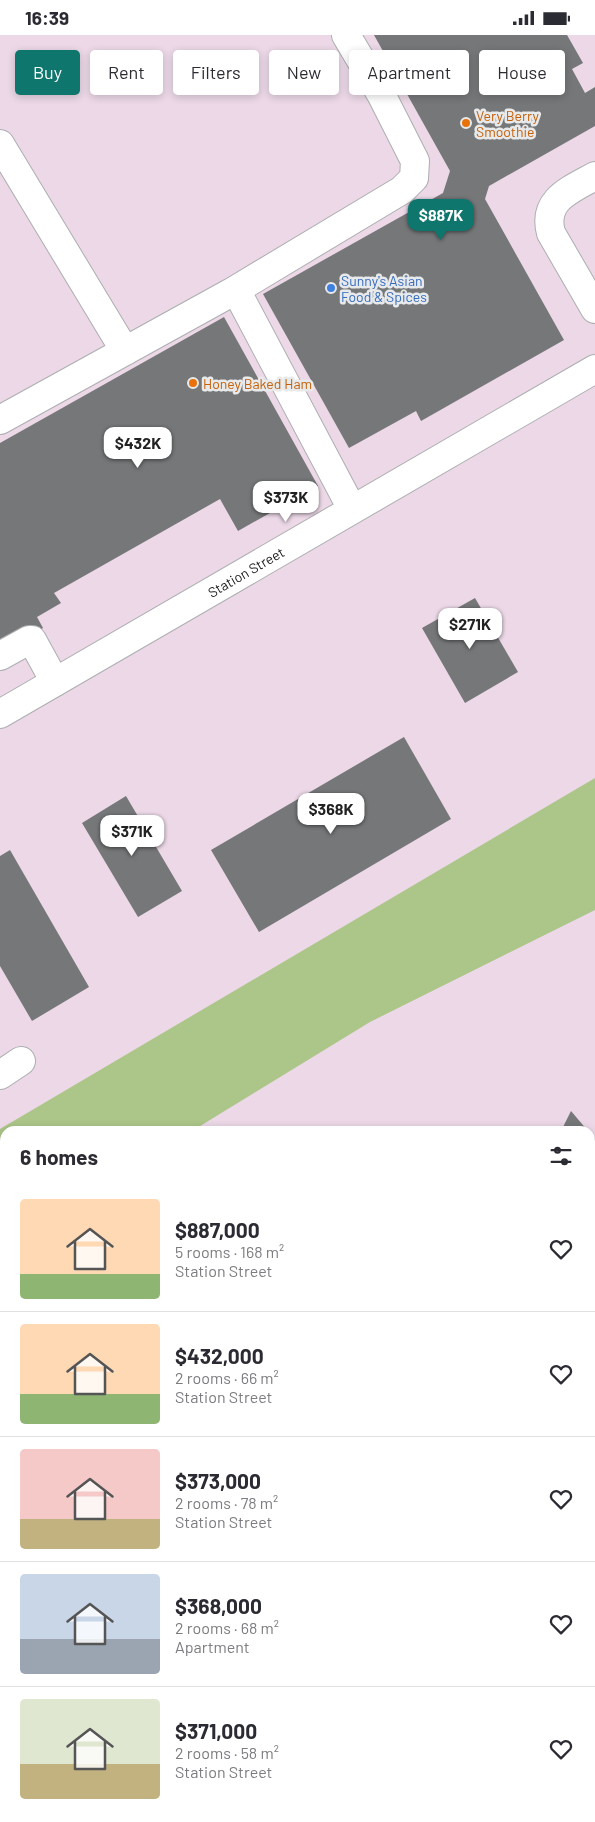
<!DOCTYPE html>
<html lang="en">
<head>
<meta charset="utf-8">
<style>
	body { margin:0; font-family:Barlow,sans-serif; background:#f2f2f3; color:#2b2b33; height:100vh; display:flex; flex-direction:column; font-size:19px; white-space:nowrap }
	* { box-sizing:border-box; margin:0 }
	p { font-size:16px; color:#7c7c81 }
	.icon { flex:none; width:28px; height:28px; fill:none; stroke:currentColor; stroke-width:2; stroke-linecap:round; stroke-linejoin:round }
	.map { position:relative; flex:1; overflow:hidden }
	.side { position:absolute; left:0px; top:1091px; width:595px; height:696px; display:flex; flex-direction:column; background:#fff; border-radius:15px 15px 0 0; box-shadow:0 2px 8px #0003 }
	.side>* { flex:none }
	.hud { position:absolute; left:15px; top:15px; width:565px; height:45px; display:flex; gap:10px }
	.price { position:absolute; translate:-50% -42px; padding:0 11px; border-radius:10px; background:#fff; color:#222; font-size:16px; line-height:32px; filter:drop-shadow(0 1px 2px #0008) }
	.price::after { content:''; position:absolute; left:50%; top:30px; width:15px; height:11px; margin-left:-8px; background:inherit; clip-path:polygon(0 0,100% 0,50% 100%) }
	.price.current { background:#0f766e; color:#fff }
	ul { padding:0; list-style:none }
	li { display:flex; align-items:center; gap:15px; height:125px; padding:0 20px }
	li+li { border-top:1px solid #e1e1e2 }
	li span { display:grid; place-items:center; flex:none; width:140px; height:100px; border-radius:5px; color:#555 }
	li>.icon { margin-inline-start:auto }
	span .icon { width:60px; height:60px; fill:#fffc; stroke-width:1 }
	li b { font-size:21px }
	h2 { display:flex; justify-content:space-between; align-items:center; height:60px; padding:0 20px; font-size:21px }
	.chip { padding:0 18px; border-radius:5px; background:#fff; box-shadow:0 2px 8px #0003; font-size:18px; line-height:45px }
	.chip.current { background:#0f766e; color:#fff }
	.status { display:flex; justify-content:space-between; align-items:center; height:35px; padding:0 25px; background:#fff; direction:ltr }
	.status svg { height:14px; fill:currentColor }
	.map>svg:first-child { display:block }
	.commercial { fill:#ecd8e7 }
	.green { fill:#acc689 }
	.building { fill:#757778 }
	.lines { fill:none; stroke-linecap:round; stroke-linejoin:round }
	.minor-casing { stroke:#acaeb0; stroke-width:30 }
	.major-casing { stroke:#ab7d2a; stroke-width:30 }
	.minor { stroke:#fff; stroke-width:28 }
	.major { stroke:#fbd184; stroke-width:28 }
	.food-dot { fill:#e8710a; stroke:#e7e9ea; stroke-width:2 }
	.shop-dot { fill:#3f7fe0; stroke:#e7e9ea; stroke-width:2 }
	.labels { text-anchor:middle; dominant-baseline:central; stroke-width:5; stroke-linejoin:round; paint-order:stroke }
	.food-label { font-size:14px; fill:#c56008; stroke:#e7e9ea; text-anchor:start }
	.shop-label { font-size:14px; fill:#366cbe; stroke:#e7e9ea; text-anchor:start }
	.street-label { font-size:14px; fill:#1a1b1b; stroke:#e7e9ea }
</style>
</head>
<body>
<div class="status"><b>16:39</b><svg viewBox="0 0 49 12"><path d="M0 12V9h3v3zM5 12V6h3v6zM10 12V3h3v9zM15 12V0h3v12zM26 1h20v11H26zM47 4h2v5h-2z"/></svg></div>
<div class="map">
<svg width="595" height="1787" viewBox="0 0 595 1787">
	<rect width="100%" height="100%" fill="#e7e9ea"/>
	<path class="commercial" d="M 0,0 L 595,0 L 595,1630 L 590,1628 L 590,1096 L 5,1096 L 5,1553 L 0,1553 Z
		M 590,1706 L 595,1709 L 595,1787 L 14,1787 L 15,1782 L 590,1782 Z"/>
	<path class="green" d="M 595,743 L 595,875 L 370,987 L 192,1096 L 5,1096 L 5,1210 L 0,1213 L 0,1094 Z"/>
	<path class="building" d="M 374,0 L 567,0 L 583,28 L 572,34 L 585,58 L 595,52 L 595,91 L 489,151 L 485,164 L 564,305 L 421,386 L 416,376 L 349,413 L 263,259 L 443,158 L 450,136 Z
		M 224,282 L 318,451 L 238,496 L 220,464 L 54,558 L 61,568 L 37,582 L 43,593 L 0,618 L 0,408 Z
		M 475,563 L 518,637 L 465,668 L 422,593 Z
		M 404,702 L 451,784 L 259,897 L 211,815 Z
		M 126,761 L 182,856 L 138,882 L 82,788 Z
		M 10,815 L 89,952 L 32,986 L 0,931 L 0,821 Z
		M 571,1076 L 588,1096 L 561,1096 Z
		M 590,1098 L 595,1104 L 595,1224 L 590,1221 Z
		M 0,1404 L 5,1406 L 5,1469 L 0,1467 Z
		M 440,1782 L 576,1782 L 574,1787 L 438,1787 Z"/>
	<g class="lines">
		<defs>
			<g id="minor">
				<path d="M 0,109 L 125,316"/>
				<path d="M 595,141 C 570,155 542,165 551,198 L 595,274"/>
				<path d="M 236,255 L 352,474"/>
				<path d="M 0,385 L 232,257 L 402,155 L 414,143 L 415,126 L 381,59 L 346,0"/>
				<path d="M 0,621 L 29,605 L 32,605 L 55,647"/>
				<path id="s1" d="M 0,679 L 595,334"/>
				<path d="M 0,1040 L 21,1026"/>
				<path d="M 590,1268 L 595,1270"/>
				<path d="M 590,1344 L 595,1347"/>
				<path d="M 590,1378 L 595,1374"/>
				<path d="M 0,1553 L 5,1553"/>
				<path d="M 590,1737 L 595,1739"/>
				<path d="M 61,1787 L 62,1782"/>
				<path d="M 101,1787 L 103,1782"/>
				<path d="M 285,1787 L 287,1782"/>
			</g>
			<path id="major" d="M 0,1339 L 5,1342
				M 590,1628 L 595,1630"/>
		</defs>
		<use href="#minor" class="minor-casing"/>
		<use href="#major" class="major-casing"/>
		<use href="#minor" class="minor"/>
		<use href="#major" class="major"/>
	</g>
	<g class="food-dot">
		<circle cx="466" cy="88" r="5"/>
		<circle cx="193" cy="348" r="5"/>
	</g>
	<circle class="shop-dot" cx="331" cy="253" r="5"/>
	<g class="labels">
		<g class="food-label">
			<text x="476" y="80">Very Berry<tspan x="476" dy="16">Smoothie</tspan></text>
			<text x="203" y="348">Honey Baked Ham</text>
		</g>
		<g class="shop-label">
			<text x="341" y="245">Sunny's Asian<tspan x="341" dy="16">Food &amp; Spices</tspan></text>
		</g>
		<g class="street-label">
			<text stroke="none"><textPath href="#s1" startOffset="284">Station Street</textPath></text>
		</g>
	</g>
</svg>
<b class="price current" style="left:441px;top:206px">$887K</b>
<b class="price" style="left:138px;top:434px">$432K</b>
<b class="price" style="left:286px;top:488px">$373K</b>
<b class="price" style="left:470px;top:615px">$271K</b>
<b class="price" style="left:331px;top:800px">$368K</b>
<b class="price" style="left:132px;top:822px">$371K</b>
<div class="hud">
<a class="chip current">Buy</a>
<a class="chip">Rent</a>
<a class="chip">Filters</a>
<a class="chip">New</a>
<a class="chip">Apartment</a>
<a class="chip">House</a>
</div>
<section class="side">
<h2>6 homes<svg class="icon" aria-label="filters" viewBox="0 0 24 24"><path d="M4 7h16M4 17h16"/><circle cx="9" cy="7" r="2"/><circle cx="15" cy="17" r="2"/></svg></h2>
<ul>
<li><span style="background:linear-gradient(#ffd9b3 75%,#8fb573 0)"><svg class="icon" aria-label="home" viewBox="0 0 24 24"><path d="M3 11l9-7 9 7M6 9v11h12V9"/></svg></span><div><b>$887,000</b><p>5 rooms · 168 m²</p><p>Station Street</p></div><svg class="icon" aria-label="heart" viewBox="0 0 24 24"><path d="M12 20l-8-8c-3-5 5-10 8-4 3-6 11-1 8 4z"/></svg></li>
<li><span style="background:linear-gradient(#ffd9b3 70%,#8fb573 0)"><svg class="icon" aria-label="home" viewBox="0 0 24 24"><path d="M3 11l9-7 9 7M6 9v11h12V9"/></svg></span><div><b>$432,000</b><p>2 rooms · 66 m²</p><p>Station Street</p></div><svg class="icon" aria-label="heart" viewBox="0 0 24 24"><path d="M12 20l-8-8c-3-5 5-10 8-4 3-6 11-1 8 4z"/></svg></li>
<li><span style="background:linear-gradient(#f6c9c9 70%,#c2b280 0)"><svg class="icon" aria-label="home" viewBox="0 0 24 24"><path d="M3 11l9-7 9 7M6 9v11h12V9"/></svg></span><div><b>$373,000</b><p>2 rooms · 78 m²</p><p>Station Street</p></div><svg class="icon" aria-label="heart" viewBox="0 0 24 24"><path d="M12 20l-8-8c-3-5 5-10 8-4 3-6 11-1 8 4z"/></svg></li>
<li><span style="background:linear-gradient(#c9d6e8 65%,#9aa5b1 0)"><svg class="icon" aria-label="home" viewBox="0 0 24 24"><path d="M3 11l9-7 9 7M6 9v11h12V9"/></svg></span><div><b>$368,000</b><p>2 rooms · 68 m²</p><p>Apartment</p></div><svg class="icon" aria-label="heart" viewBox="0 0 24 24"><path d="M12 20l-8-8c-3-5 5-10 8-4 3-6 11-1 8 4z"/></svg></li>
<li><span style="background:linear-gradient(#dfe7d0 65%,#c2b280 0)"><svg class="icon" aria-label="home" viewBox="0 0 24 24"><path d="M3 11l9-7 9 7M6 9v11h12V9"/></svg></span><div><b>$371,000</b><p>2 rooms · 58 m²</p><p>Station Street</p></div><svg class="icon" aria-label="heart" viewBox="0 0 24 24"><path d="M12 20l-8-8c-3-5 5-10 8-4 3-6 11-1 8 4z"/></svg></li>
</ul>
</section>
</div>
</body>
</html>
